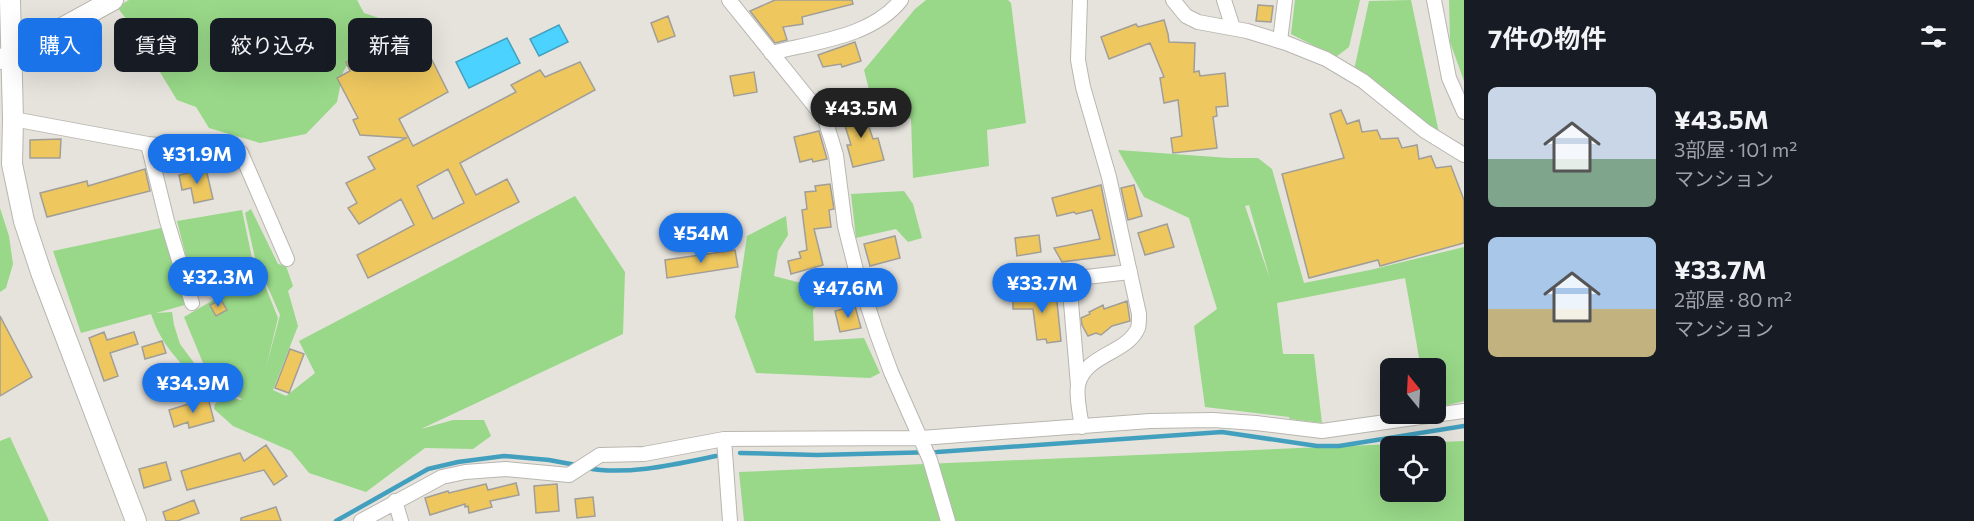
<!DOCTYPE html>
<html lang="ja">
<head>
<meta charset="utf-8">
<style>
	body { margin:0; font-family:Commissioner,"Noto Sans JP",sans-serif; background:#20242c; color:#f1f3f6; height:100vh; display:flex; flex-direction:column; font-size:22px; white-space:nowrap }
	* { box-sizing:border-box; margin:0 }
	p { font-size:20px; color:#9ea1a6 }
	.icon { flex:none; width:33px; height:33px; fill:none; stroke:currentColor; stroke-width:2; stroke-linecap:round; stroke-linejoin:round }
	.map { position:relative; flex:1; overflow:hidden }
	.details { display:flex; flex-direction:column; background:#171b24; width:510px }
	.details>* { flex:none }
	.banner { position:absolute; left:18px; top:18px; width:570px; height:54px; display:flex; gap:12px }
	.needle { width:39px; rotate:342deg }
	.controls { position:absolute; left:1380px; top:358px; display:grid; gap:12px }
	.controls a { display:grid; place-items:center; width:66px; height:66px; border-radius:9px; background:#171b24; box-shadow:0 6px 24px #0002; font-size:30px }
	.price { position:absolute; translate:-50% -51px; padding:0 14px; border-radius:21px; background:#1a73e8; color:#fff; font-size:20px; line-height:39px; filter:drop-shadow(0 2px 3px #0008) }
	.price::after { content:''; position:absolute; left:50%; top:36px; width:18px; height:14px; margin-left:-9px; background:inherit; clip-path:polygon(0 0,100% 0,50% 100%) }
	.price.current { background:#222; color:#fff }
	ul { padding:0; list-style:none }
	li { display:flex; align-items:center; gap:18px; height:150px; padding:0 24px }
	li span { display:grid; place-items:center; flex:none; width:168px; height:120px; border-radius:9px; color:#555 }
	li>.icon { margin-inline-start:auto }
	span .icon { width:72px; height:72px; fill:#fffc; stroke-width:1 }
	li b { font-size:26px }
	h2 { display:flex; justify-content:space-between; align-items:center; height:72px; padding:0 24px; font-size:26px }
	.chip { padding:0 21px; border-radius:9px; background:#171b24; box-shadow:0 6px 24px #0002; font-size:21px; line-height:54px }
	.chip.current { background:#1a73e8; color:#fff }
	main { display:flex; flex:1; min-height:0 }
	.map>svg:first-child { display:block }
	.green { fill:#98d888; fill-rule:evenodd }
	.water { fill:#4cd2ff; stroke:#42a0be; stroke-width:1.5 }
	.lines { fill:none; stroke-linecap:round; stroke-linejoin:round }
	.stream { stroke:#42a0be; stroke-width:4.5 }
	.building { fill:#eec75f; stroke:#a19e98; stroke-width:1.5; fill-rule:evenodd }
	.street-casing { stroke:#b9b6b0; stroke-width:16 }
	.secondary-casing { stroke:#b9b6b0; stroke-width:22 }
	.street { stroke:#fff; stroke-width:14 }
	.secondary { stroke:#fff; stroke-width:20 }
</style>
</head>
<body>
<main>
<div class="map">
<svg width="1464" height="521" viewBox="0 0 1464 521">
	<rect width="100%" height="100%" fill="#e6e3dd"/>
	<path class="green" d="M 129,0 L 357,0 L 364,13 L 417,31 L 376,55 L 372,45 L 351,59 L 343,72 L 337,102 L 306,134 L 260,143 L 209,128 L 196,107 L 177,100 L 133,28 L 117,7 Z
		M 926,0 L 1008,0 L 1011,3 L 1026,123 L 987,130 L 989,166 L 913,178 L 911,118 L 878,125 L 864,70 L 915,9 Z
		M 1295,0 L 1360,0 L 1349,47 L 1336,57 L 1291,34 Z
		M 1411,0 L 1439,133 L 1425,131 L 1354,70 L 1369,1 Z
		M 1449,0 L 1464,0 L 1464,81 L 1450,42 Z
		M 1118,150 L 1229,158 L 1258,158 L 1272,169 L 1304,283 L 1370,270 L 1464,247 L 1464,401 L 1436,408 L 1436,369 L 1421,369 L 1405,278 L 1277,303 L 1283,354 L 1314,354 L 1322,423 L 1290,419 L 1289,417 L 1205,407 L 1194,326 L 1217,309 L 1189,218 L 1144,197 ZM 1249,205 L 1270,279 L 1245,206 Z
		M 904,191 L 913,204 L 922,238 L 908,242 L 896,229 L 856,238 L 851,194 Z
		M 575,196 L 625,272 L 623,334 L 421,429 L 453,420 L 484,420 L 491,436 L 473,449 L 425,448 L 366,492 L 309,473 L 291,451 L 233,426 L 214,409 L 215,404 L 224,395 L 240,400 L 242,399 L 208,375 L 184,317 L 260,273 L 278,318 L 266,368 L 280,315 L 255,258 L 245,213 L 251,209 L 278,264 L 286,266 L 293,286 L 288,291 L 298,326 L 273,390 L 286,396 L 315,373 L 299,341 Z
		M 0,208 L 9,236 L 13,264 L 6,288 L 0,292 Z
		M 242,210 L 253,263 L 196,296 L 177,221 Z
		M 786,216 L 788,235 L 778,251 L 774,276 L 813,286 L 821,301 L 813,310 L 814,341 L 864,338 L 880,373 L 870,378 L 756,373 L 735,317 L 747,236 Z
		M 161,228 L 192,303 L 156,313 L 172,312 L 174,325 L 180,344 L 218,395 L 218,400 L 214,402 C 188,389 198,384 184,367 C 167,347 160,339 151,314 L 81,333 L 53,251 Z
		M 10,437 L 49,521 L 0,521 L 0,441 Z
		M 1464,441 L 1464,521 L 744,521 L 739,472 ZM 1390,447 L 1436,447 L 1436,492 L 1390,492 Z"/>
	<path class="water" d="M 559,25 L 568,42 L 539,56 L 530,39 Z
		M 507,38 L 520,63 L 469,88 L 456,62 Z"/>
	<g class="lines">
		<path class="stream" d="M 740,453 L 817,455 L 937,452 L 1222,432 L 1317,446 L 1339,446 L 1464,426
			M 587,468 C 626,476 677,464 716,456
			M 336,521 L 428,469 L 458,462 L 504,456 L 549,460 L 576,465"/>
	</g>
	<path class="building" d="M 775,0 L 852,0 L 853,4 L 802,17 L 803,24 L 783,27 L 787,40 L 775,43 L 750,11 Z
		M 1258,5 L 1273,6 L 1271,22 L 1256,21 Z
		M 668,16 L 675,36 L 658,42 L 651,23 Z
		M 1164,20 L 1168,34 L 1169,42 L 1195,43 L 1194,72 L 1199,71 L 1200,76 L 1225,73 L 1228,106 L 1216,107 L 1217,116 L 1213,117 L 1217,148 L 1173,153 L 1171,138 L 1182,136 L 1178,100 L 1164,103 L 1160,78 L 1164,77 L 1150,43 L 1109,59 L 1101,37 L 1136,24 L 1138,27 Z
		M 420,36 L 448,92 L 399,119 L 413,146 L 516,92 L 511,85 L 540,70 L 545,77 L 580,62 L 595,90 L 460,163 L 476,195 L 507,179 L 519,202 L 368,278 L 357,255 L 414,225 L 401,199 L 359,224 L 348,208 L 357,203 L 346,183 L 375,169 L 368,157 L 406,138 L 360,135 L 353,120 L 358,118 L 337,78 L 350,71 L 346,62 L 370,50 L 374,58 ZM 448,169 L 464,203 L 433,219 L 417,186 Z
		M 855,42 L 861,61 L 842,67 L 841,64 L 823,67 L 818,55 Z
		M 754,72 L 757,92 L 734,96 L 730,76 Z
		M 862,106 L 873,139 L 878,138 L 884,160 L 853,167 L 847,145 L 851,145 L 841,113 Z
		M 1341,110 L 1347,124 L 1359,120 L 1362,132 L 1377,130 L 1381,139 L 1398,138 L 1402,148 L 1417,145 L 1419,159 L 1431,156 L 1436,168 L 1451,166 L 1464,200 L 1464,243 L 1380,266 L 1378,260 L 1309,278 L 1282,174 L 1344,158 L 1330,114 Z
		M 819,131 L 827,159 L 813,162 L 812,159 L 800,162 L 794,137 Z
		M 61,139 L 60,158 L 30,158 L 30,140 Z
		M 145,169 L 150,191 L 47,217 L 40,193 L 87,181 L 88,186 Z
		M 206,169 L 213,199 L 194,203 L 191,188 L 182,190 L 179,175 Z
		M 830,184 L 834,209 L 829,210 L 831,227 L 814,229 L 823,265 L 791,274 L 788,261 L 801,258 L 799,252 L 807,250 L 802,210 L 807,209 L 805,192 L 816,191 L 815,186 Z
		M 1101,185 L 1115,255 L 1062,262 L 1054,248 L 1100,239 L 1092,210 L 1076,214 L 1074,212 L 1057,216 L 1052,198 Z
		M 1134,185 L 1142,216 L 1128,220 L 1121,188 Z
		M 1167,224 L 1174,247 L 1145,255 L 1138,233 Z
		M 1039,235 L 1041,252 L 1017,256 L 1015,238 Z
		M 895,236 L 900,258 L 870,266 L 864,244 Z
		M 735,250 L 738,267 L 667,278 L 665,260 Z
		M 1056,292 L 1061,341 L 1047,343 L 1046,339 L 1037,340 L 1033,309 L 1013,309 L 1013,295 Z
		M 221,300 L 227,310 L 216,316 L 210,305 Z
		M 1127,301 L 1130,321 L 1112,326 L 1101,335 L 1096,333 L 1088,336 L 1082,325 L 1081,318 L 1090,314 L 1089,312 L 1103,305 L 1104,309 Z
		M 855,306 L 861,328 L 840,332 L 835,311 Z
		M 0,316 L 32,377 L 0,396 Z
		M 104,332 L 107,340 L 134,332 L 138,344 L 110,353 L 118,376 L 104,381 L 89,338 Z
		M 162,341 L 166,353 L 145,359 L 142,347 Z
		M 290,349 L 304,354 L 289,393 L 275,388 Z
		M 180,366 L 185,381 L 168,386 L 163,371 Z
		M 208,398 L 214,421 L 189,428 L 188,422 L 174,427 L 169,410 Z
		M 266,445 L 287,476 L 274,485 L 264,470 L 187,490 L 181,471 L 240,453 L 244,461 Z
		M 166,462 L 171,480 L 144,488 L 139,469 Z
		M 516,483 L 519,495 L 490,501 L 492,507 L 469,513 L 468,506 L 465,507 L 465,504 L 430,515 L 425,498 L 448,491 L 449,493 L 486,484 L 488,490 Z
		M 557,484 L 559,511 L 536,513 L 534,486 Z
		M 593,497 L 595,516 L 577,518 L 575,499 Z
		M 194,500 L 199,513 L 177,521 L 166,521 L 163,512 Z
		M 276,507 L 281,521 L 241,521 L 241,518 Z"/>
	<g class="lines">
		<defs>
			<path id="street" d="M 729,0 L 825,119 L 836,155 L 845,226 L 856,270 L 877,334 L 891,372 L 930,460 L 948,521
				M 1080,0 L 1078,60 L 1083,87 L 1109,177 L 1139,314 C 1139,318 1139,325 1138,328 C 1127,354 1085,354 1078,385 C 1076,397 1080,414 1082,427
				M 1173,0 L 1186,16 L 1198,22 L 1247,31 L 1286,43 L 1326,59 L 1363,81 L 1425,131 L 1464,155
				M 1224,0 L 1233,28
				M 1434,0 L 1449,78 L 1464,112
				M 1280,41 L 1285,0
				M 771,53 C 814,42 872,37 901,0
				M 13,119 L 148,144 L 241,153 L 287,259
				M 148,144 L 167,221 L 192,303
				M 1078,385 L 1069,279 L 1130,272
				M 724,439 L 730,521
				M 395,501 L 401,521
				M 361,521 L 442,477 L 465,472 L 506,469 L 569,475 L 600,455 L 644,454 L 724,439 L 921,438 L 1150,421 L 1213,420 L 1256,423 L 1322,431 L 1464,411"/>
			<path id="secondary" d="M 10,0 L 13,119 L 12,164 L 24,221 L 42,275 L 136,521
				M 0,59 L 11,56 L 113,0"/>
		</defs>
		<use href="#street" class="street-casing"/>
		<use href="#secondary" class="secondary-casing"/>
		<use href="#street" class="street"/>
		<use href="#secondary" class="secondary"/>
	</g>
</svg>
<div class="controls">
<a><svg class="needle" viewBox="-14 -14 28 28"><path d="M0-13l5 13h-10z" fill="#e53935"/><path d="M0 13l5-13h-10z" fill="#9ea1a6"/></svg></a>
<a><svg class="icon" aria-label="locate" viewBox="0 0 24 24"><circle cx="12" cy="12" r="6"/><path d="M12 2v4M12 18v4M2 12h4M18 12h4"/></svg></a>
</div>
<b class="price current" style="left:861px;top:139px">¥43.5M</b>
<b class="price" style="left:197px;top:185px">¥31.9M</b>
<b class="price" style="left:701px;top:264px">¥54M</b>
<b class="price" style="left:218px;top:308px">¥32.3M</b>
<b class="price" style="left:1042px;top:314px">¥33.7M</b>
<b class="price" style="left:848px;top:319px">¥47.6M</b>
<b class="price" style="left:193px;top:414px">¥34.9M</b>
<div class="banner">
<a class="chip current">購入</a>
<a class="chip">賃貸</a>
<a class="chip">絞り込み</a>
<a class="chip">新着</a>
</div>
</div>
<section class="details">
<h2>7件の物件<svg class="icon" aria-label="filters" viewBox="0 0 24 24"><path d="M4 7h16M4 17h16"/><circle cx="9" cy="7" r="2"/><circle cx="15" cy="17" r="2"/></svg></h2>
<ul>
<li><span style="background:linear-gradient(#c9d6e8 60%,#7fa58c 0)"><svg class="icon" aria-label="home" viewBox="0 0 24 24"><path d="M3 11l9-7 9 7M6 9v11h12V9"/></svg></span><div><b>¥43.5M</b><p>3部屋 · 101 m²</p><p>マンション</p></div></li>
<li><span style="background:linear-gradient(#a9c7e8 60%,#c2b280 0)"><svg class="icon" aria-label="home" viewBox="0 0 24 24"><path d="M3 11l9-7 9 7M6 9v11h12V9"/></svg></span><div><b>¥33.7M</b><p>2部屋 · 80 m²</p><p>マンション</p></div></li>
</ul>
</section>
</main>
</body>
</html>
